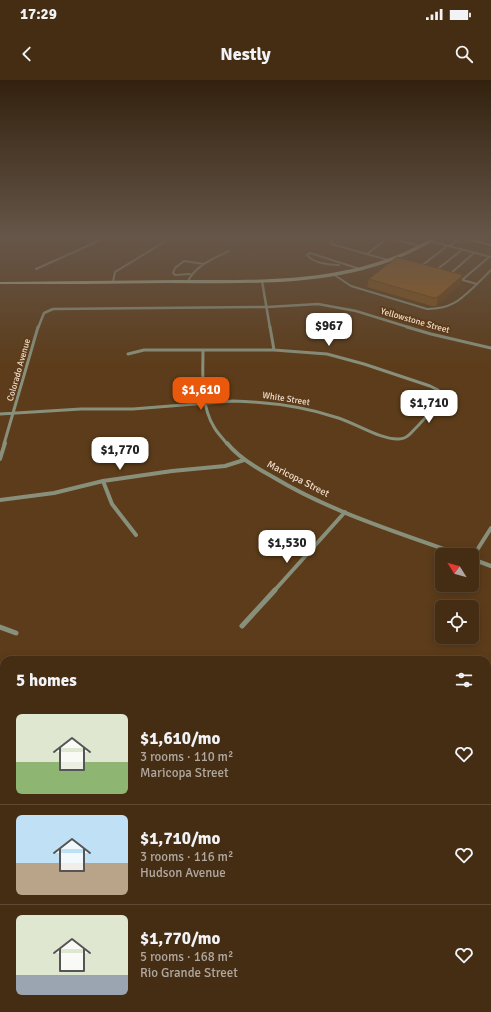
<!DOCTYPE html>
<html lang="en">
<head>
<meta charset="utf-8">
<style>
	body { margin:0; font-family:Signika,sans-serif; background:#4f3922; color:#f1f3f6; height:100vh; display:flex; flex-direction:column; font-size:15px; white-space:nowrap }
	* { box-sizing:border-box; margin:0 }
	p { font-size:13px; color:#b0a8a0 }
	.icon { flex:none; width:22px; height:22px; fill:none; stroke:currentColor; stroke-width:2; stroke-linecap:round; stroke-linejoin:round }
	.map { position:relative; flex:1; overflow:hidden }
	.details { position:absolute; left:0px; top:576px; width:491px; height:356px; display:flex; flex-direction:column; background:#452d14; border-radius:12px 12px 0 0; box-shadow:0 2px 10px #0003,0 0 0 1px #5d4934 }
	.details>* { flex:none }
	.needle { width:26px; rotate:307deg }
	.controls { position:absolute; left:435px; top:468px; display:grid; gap:8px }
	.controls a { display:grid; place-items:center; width:44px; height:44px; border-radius:6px; background:#452d14; box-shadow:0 2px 10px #0003,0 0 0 1px #5d4934; font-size:20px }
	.price { position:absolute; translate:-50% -34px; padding:0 9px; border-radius:8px; background:#fff; color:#222; font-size:13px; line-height:26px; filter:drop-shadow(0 1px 2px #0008) }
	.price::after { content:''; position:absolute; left:50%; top:24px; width:12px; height:9px; margin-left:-6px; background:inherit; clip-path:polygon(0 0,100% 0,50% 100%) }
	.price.on { background:#ea580c; color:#fff }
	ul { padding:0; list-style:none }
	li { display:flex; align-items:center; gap:12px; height:100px; padding:0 16px }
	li+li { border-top:1px solid #5d4934 }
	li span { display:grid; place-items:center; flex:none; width:112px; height:80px; border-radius:6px; color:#555 }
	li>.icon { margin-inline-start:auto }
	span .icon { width:48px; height:48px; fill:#fffc; stroke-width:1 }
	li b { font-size:17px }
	h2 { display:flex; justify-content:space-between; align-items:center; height:48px; padding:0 16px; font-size:17px }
	.status { display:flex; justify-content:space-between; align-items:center; height:28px; padding:0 20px; background:#452d14; direction:ltr }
	.status svg { height:11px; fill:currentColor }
	header { display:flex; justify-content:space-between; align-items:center; height:52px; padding:0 16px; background:#452d14; font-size:18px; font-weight:700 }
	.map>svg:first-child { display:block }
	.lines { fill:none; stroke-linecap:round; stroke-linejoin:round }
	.service-far1 { stroke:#88907c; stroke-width:2 }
	.service { stroke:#88907c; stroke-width:4.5 }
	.minor-far4 { stroke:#88907c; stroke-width:2.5 }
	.minor-far3 { stroke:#88907c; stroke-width:3 }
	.minor-far2 { stroke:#88907c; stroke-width:4 }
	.minor-far1 { stroke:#88907c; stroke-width:5 }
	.minor { stroke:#88907c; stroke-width:6 }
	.secondary { fill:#aeba9b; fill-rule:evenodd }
	.primary { fill:#cbdbb3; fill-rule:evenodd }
	.wall { fill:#805017 }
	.shaded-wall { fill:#684113 }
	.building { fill:#955d1b; stroke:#684113 }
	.labels { text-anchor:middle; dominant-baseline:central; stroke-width:4; stroke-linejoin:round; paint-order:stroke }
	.far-street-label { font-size:9px; fill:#efdbc9; stroke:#5c3c1a }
	.street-label { font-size:10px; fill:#efdbc9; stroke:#5c3c1a }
</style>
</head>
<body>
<div class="status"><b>17:29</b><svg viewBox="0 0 49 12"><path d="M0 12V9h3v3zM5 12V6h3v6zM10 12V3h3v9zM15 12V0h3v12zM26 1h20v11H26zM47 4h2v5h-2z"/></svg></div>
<header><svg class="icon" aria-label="back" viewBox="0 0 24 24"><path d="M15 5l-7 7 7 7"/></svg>Nestly<svg class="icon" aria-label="search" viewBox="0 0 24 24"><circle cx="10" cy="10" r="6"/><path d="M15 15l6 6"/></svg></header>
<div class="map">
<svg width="491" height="932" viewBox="0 0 491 932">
	<rect width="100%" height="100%" fill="#5c3c1a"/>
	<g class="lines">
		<path class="service-far1" d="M 340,156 L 330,162 L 331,164 L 388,180
			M 379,156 L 421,166
			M 461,158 L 491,165
			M 400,161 L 407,156
			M 430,161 L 491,177
			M 478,162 L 485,156
			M 449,166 L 463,156
			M 367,174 L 388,158
			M 339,185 C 329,185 313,183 307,175 L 310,173 L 360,189
			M 420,187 L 447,166
			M 36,189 L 110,156
			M 435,191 L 462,170
			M 190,194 L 175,195 L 173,193 L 175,188 L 184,181 L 204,184
			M 333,194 L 351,206 L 427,229 C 452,229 460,220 477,204
			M 450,194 L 474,173
			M 459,199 L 477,204 L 491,190
			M 462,200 L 489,177
			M 188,201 C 196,185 213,179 229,171
			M 113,202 L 115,192 L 174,156"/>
		<path class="service" d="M 487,791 L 491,794"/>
		<path class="minor-far4" d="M 262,201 L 270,248
			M 38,248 L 44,233 L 53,229 L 267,227 L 318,224 L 356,231 L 411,248"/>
		<path class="minor-far3" d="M 270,247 L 274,270
			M 407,247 L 431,254 L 491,268
			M 203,270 C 203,295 200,324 214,347 C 217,353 223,358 227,364
			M 0,334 L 81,329 L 133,329 L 233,321 C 268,322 302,326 335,337 C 354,342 380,360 399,359 C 403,359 407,357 410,354 C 416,348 439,324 441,317 L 438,310 L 430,306 L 364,284 L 327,274 L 274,270 L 144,270 L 128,274
			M 4,364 L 38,247"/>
		<path class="minor-far2" d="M 227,363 C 238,377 256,388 273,397 C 331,432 397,452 461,475
			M 0,379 L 5,363
			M 103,401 L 112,424 L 136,455
			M 0,420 L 54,413 L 103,401 L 172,391 L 225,386 L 244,380
			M 472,478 L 491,448
			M 472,479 L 491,486
			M 274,511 L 345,432"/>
		<path class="minor-far1" d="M 242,546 L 275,510
			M 0,547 L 16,553"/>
		<path class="minor" d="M 0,819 L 4,823
			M 0,849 L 4,845
			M 99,928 L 103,932"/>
		<path class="secondary" d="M 436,156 L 440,156 C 431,163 419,169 408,174 C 334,208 247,203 167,203 C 111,204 56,204 0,204 L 0,202 C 59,201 117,201 176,200 C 249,200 325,203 395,176 C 409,171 422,163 436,156 Z"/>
		<path class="primary" d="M 491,739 L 491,761 L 487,762 L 487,741 Z
			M 403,928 L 421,928 L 419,932 L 401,932 Z"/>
	</g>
	<path class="wall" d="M 463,195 L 461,204 L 436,226 L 432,226 L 367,207 L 369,199 Z"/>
	<path class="shaded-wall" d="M 463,195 L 461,204 L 436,226 L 438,217 Z"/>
	<path class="building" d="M 397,177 L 463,195 L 438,217 L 434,218 L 369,199 Z"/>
	<linearGradient id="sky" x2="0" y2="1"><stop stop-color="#33210e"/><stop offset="0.55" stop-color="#665649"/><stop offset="1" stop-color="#665649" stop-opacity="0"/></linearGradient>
	<rect width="491" height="286" fill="url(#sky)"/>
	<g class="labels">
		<g class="far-street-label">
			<text transform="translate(415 241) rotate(16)">Yellowstone Street</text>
			<text transform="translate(19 290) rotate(-74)">Colorado Avenue</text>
			<text transform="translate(286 319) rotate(9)">White Street</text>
		</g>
		<g class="street-label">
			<text transform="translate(298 399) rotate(27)">Maricopa Street</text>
		</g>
	</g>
</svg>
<div class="controls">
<a><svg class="needle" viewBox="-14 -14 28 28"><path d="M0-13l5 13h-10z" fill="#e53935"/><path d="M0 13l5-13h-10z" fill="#b0a8a0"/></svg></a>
<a><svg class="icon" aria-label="locate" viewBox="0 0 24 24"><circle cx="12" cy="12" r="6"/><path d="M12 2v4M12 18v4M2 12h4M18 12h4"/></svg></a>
</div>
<b class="price" style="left:329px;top:267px">$967</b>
<b class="price on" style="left:201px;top:331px">$1,610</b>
<b class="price" style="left:429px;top:344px">$1,710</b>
<b class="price" style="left:120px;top:391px">$1,770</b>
<b class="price" style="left:287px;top:484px">$1,530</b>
<section class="details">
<h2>5 homes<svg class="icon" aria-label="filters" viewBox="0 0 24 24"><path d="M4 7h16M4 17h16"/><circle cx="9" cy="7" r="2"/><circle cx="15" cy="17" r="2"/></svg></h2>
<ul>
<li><span style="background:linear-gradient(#dfe7d0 60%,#8fb573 0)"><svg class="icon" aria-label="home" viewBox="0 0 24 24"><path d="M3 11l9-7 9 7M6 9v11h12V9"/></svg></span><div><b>$1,610/mo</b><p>3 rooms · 110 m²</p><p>Maricopa Street</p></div><svg class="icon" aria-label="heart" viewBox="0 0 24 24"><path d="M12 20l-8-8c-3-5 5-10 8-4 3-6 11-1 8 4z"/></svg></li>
<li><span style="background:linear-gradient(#bfe0f5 60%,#b9a48a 0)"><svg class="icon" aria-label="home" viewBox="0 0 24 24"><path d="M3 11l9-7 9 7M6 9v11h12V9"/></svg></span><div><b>$1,710/mo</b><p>3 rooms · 116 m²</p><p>Hudson Avenue</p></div><svg class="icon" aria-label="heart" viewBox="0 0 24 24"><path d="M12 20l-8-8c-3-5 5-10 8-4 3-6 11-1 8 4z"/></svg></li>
<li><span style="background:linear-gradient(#dfe7d0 75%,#9aa5b1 0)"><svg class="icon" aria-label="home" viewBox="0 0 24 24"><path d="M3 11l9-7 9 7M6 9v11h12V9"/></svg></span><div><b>$1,770/mo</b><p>5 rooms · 168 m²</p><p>Rio Grande Street</p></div><svg class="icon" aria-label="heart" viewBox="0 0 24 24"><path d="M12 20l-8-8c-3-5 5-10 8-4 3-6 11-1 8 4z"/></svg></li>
</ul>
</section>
</div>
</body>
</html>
